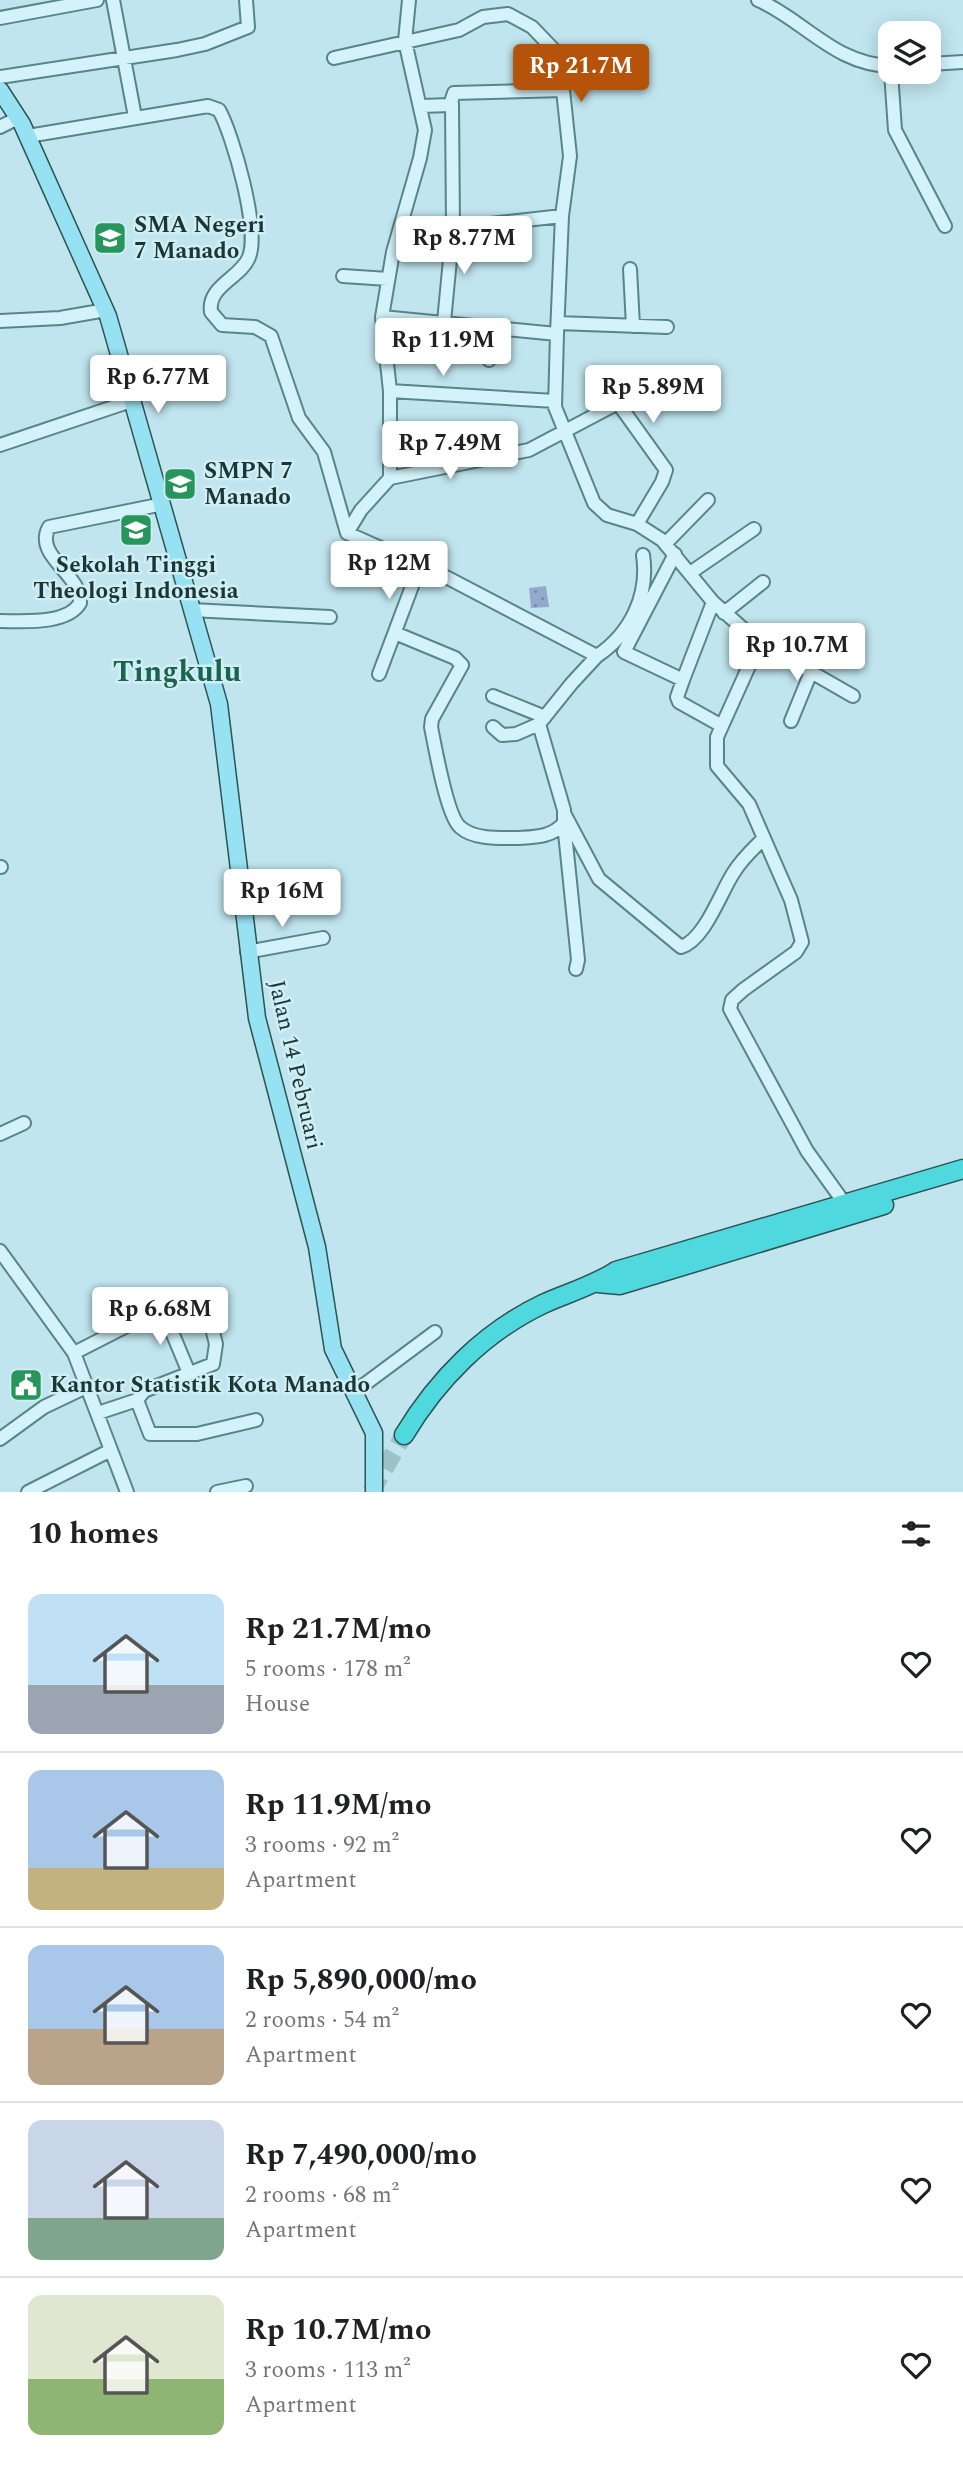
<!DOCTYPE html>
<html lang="en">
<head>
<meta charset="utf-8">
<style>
	body { margin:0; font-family:Spectral,serif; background:#f2f2f2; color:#202124; height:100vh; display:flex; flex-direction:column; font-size:26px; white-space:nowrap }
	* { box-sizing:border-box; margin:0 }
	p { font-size:23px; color:#757577 }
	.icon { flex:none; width:38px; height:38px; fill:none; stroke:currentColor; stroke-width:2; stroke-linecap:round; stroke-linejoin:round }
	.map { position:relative; height:1492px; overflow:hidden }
	.panel { display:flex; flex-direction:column; background:#fff; flex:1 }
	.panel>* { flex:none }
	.controls { position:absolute; left:878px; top:21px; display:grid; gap:14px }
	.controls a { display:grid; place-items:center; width:63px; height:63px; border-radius:14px; background:#fff; box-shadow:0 4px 18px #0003; font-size:35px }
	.price { position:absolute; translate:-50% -60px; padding:0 16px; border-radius:7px; background:#fff; color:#222; font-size:23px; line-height:46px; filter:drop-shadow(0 2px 4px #0008) }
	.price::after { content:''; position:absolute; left:50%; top:42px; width:21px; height:16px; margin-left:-10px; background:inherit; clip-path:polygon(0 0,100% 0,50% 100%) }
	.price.on { background:#b45309; color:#fff }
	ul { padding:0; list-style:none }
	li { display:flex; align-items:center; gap:21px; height:175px; padding:0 28px }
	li+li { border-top:2px solid #e0e0e0 }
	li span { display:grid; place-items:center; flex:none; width:196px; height:140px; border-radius:14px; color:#555 }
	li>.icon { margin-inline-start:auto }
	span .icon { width:84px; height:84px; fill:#fffc; stroke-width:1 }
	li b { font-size:30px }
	h2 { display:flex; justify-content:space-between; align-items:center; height:84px; padding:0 28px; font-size:30px }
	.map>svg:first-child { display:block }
	.park { fill:url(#park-dots) }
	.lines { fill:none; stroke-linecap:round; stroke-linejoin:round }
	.highway-tunnel { stroke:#9fc2c9; stroke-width:18; stroke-dasharray:18 9; stroke-linecap:butt }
	.minor-casing { stroke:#588687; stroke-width:16 }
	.major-casing { stroke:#2c5452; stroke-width:19 }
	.highway-casing { stroke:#2c5452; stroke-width:21 }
	.minor { stroke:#d3f2f9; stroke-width:12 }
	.major { stroke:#97e2f2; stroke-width:16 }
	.highway { stroke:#4fd8de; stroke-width:18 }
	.labels { text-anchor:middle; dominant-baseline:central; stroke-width:5; stroke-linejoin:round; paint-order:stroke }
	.poi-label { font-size:23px; font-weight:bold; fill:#1c3635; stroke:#cfeef5; text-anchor:start }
	.street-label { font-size:23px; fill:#1c3635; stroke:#cfeef5 }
	.district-label { font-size:30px; font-weight:bold; fill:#1c634d; stroke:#cfeef5 }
</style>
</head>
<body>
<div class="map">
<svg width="963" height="1492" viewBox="0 0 963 1492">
	<defs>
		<pattern id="park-dots" width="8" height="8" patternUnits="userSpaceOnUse" patternTransform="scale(1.75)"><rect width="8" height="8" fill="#94aacc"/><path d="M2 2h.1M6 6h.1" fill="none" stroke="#788ba6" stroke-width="1.8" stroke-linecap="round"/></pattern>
	</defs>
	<rect width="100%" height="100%" fill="#c0e5ee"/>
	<path class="park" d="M 546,586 L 549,607 L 531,608 L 529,588 Z"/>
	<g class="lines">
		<path class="highway-tunnel" d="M 371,1492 L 404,1435"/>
		<defs>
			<path id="minor" d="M 113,0 L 135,117
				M 758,0 C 804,20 835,65 891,66
				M 0,18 L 97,0
				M 334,58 L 459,30 L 483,17 L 508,14 L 532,27 L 555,51 L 563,90
				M 929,64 L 963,62
				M 891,72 L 895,130 L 945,226
				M 0,77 L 177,50 L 205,44 L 248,27 L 246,0
				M 422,106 L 450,105 L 454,93 L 563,90 L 570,156 L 562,216 L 557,334
				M 0,127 L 18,118
				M 28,136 L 208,106 L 219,110 C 233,135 260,230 249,257 C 241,278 207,286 211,312 L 222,325 L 255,327 L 271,336 L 299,418 L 324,452 L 347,533 L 448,578 L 597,656 L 572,683 L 539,724 L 516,734 L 502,735 L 493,727
				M 453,228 L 562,216
				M 630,269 L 633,326
				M 343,276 L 388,279
				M 382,317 L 393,252 L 420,158 L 425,130 L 405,41 L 409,0
				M 0,321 L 60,318 L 106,310
				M 444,322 L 453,228 L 452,103
				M 558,323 L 667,327
				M 489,360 L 491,327
				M 390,391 L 555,401
				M 0,445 L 134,400
				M 390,478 L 529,450 L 618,403 L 666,470 L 662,482 L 637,524
				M 347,533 L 361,510 L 390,478 L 390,391 L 382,317 L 557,334 L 555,407 L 594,503 L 607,515 L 637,524 L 662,540 L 713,602 L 757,641 L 749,666 L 717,737 L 717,766 L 749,804 L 791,900 L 802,942 L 796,952 L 743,990 L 732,1000 L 730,1009 L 807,1151 L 845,1204
				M 666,543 L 708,500
				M 675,554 L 624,652 L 683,680 L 713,602
				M 690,573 L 754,529
				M 191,610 L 330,617
				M 724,613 L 763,582
				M 0,621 C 23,621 67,625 80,603 C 82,574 33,556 49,527 L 163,504
				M 395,633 L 455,658 L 462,665 L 432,719 L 431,727 C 435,747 447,816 460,827 C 474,840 501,838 519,838 C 536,837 552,837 564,823 L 564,810 L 539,724
				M 757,641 L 853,696
				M 597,656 C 631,633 649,595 643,555
				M 379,674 L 420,565
				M 683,680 L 677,697 L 679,702 L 722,726
				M 493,696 L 545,717
				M 791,721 L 811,672
				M 565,815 L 599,879 L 681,947 C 705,940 721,891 734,872 C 742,859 753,849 763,839
				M 564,823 L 578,960 L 576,969
				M 0,867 L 1,867
				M 247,952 L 323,938
				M 0,1134 L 24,1123
				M 0,1251 L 74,1353 L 127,1492
				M 74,1353 L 162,1308 L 189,1373
				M 353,1393 L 435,1332
				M 137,1400 L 150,1434 L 197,1434 L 256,1420
				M 98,1413 L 137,1400 L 144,1391 L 213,1364 L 216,1344 L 205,1300
				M 0,1439 L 44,1407 L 88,1386
				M 28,1492 L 111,1450
				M 217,1492 L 246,1486"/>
			<path id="major" d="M 0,90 L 22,124 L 108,316 L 219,704 L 257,1018 L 317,1247 L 333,1349 L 374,1433 L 374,1492"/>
			<path id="highway" d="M 598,1283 L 620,1285 L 884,1205
				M 404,1435 C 437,1380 484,1332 543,1304 C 567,1293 593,1286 616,1271 L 963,1169"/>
		</defs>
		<use href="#minor" class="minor-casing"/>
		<use href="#major" class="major-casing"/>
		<use href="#highway" class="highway-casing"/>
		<use href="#minor" class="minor"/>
		<use href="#major" class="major"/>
		<use href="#highway" class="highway"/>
	</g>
	<defs>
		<symbol id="school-square" viewBox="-11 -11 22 22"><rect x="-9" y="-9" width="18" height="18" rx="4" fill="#28965c" stroke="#cfeef5"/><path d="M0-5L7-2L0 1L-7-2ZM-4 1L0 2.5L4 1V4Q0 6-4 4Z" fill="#fff"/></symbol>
		<symbol id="university-square" viewBox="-11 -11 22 22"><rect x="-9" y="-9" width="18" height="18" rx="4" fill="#28965c" stroke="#cfeef5"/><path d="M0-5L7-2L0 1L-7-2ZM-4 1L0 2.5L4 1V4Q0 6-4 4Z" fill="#fff"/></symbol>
		<symbol id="civic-square" viewBox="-11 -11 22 22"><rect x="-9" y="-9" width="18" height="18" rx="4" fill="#28965c" stroke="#cfeef5"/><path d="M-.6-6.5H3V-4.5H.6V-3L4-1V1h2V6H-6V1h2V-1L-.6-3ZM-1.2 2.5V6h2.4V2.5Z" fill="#fff"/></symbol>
	</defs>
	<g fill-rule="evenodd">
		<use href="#school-square" x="91" y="219" width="38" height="38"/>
		<use href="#school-square" x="161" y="465" width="38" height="38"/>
		<use href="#university-square" x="117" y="511" width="38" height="38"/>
		<use href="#civic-square" x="7" y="1366" width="38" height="38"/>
	</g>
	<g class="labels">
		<g class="poi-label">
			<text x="134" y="225">SMA Negeri<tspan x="134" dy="26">7 Manado</tspan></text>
			<text x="204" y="471">SMPN 7<tspan x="204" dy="26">Manado</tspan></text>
			<text x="136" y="565" text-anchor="middle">Sekolah Tinggi<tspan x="136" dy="26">Theologi Indonesia</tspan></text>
			<text x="50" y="1385">Kantor Statistik Kota Manado</text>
		</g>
		<g class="street-label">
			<text transform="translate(295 1065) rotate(77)">Jalan 14 Pebruari</text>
		</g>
		<g class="district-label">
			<text x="177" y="672">Tingkulu</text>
		</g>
	</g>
</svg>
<div class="controls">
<a><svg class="icon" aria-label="layers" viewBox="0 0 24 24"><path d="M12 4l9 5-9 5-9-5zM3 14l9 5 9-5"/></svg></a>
</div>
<b class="price on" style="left:581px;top:104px">Rp 21.7M</b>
<b class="price" style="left:464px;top:276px">Rp 8.77M</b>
<b class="price" style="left:443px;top:378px">Rp 11.9M</b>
<b class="price" style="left:158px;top:415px">Rp 6.77M</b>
<b class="price" style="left:653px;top:425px">Rp 5.89M</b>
<b class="price" style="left:450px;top:481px">Rp 7.49M</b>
<b class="price" style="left:389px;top:601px">Rp 12M</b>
<b class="price" style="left:797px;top:683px">Rp 10.7M</b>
<b class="price" style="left:282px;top:929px">Rp 16M</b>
<b class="price" style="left:160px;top:1347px">Rp 6.68M</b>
</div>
<section class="panel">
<h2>10 homes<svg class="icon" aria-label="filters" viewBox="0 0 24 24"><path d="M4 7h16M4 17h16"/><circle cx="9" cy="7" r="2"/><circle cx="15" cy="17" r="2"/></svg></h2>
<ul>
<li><span style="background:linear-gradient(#bfe0f5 65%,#9aa5b1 0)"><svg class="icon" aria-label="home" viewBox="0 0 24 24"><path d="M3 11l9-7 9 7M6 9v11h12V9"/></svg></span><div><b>Rp 21.7M/mo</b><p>5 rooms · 178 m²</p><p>House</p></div><svg class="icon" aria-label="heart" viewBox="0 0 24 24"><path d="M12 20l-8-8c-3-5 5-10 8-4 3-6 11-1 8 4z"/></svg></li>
<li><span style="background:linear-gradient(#a9c7e8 70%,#c2b280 0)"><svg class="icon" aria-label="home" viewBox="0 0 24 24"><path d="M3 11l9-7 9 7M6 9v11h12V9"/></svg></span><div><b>Rp 11.9M/mo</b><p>3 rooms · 92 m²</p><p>Apartment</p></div><svg class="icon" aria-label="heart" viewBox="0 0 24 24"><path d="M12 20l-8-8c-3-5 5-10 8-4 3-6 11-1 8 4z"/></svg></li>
<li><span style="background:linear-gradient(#a9c7e8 60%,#b9a48a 0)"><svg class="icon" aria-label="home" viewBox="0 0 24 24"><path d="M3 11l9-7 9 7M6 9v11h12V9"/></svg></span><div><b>Rp 5,890,000/mo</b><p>2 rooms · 54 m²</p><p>Apartment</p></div><svg class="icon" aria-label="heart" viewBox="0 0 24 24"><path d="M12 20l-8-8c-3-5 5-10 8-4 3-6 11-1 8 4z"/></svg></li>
<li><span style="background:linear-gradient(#c9d6e8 70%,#7fa58c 0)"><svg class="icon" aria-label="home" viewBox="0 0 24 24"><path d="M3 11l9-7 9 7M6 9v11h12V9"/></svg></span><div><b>Rp 7,490,000/mo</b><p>2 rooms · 68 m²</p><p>Apartment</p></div><svg class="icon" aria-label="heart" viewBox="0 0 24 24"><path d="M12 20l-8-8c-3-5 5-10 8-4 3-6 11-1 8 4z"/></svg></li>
<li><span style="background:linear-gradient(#dfe7d0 60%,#8fb573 0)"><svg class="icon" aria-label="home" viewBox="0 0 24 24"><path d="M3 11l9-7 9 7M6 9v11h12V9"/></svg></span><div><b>Rp 10.7M/mo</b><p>3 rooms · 113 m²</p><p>Apartment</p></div><svg class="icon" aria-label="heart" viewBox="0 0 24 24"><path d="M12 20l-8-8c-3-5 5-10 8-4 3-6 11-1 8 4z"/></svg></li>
</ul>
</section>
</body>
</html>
